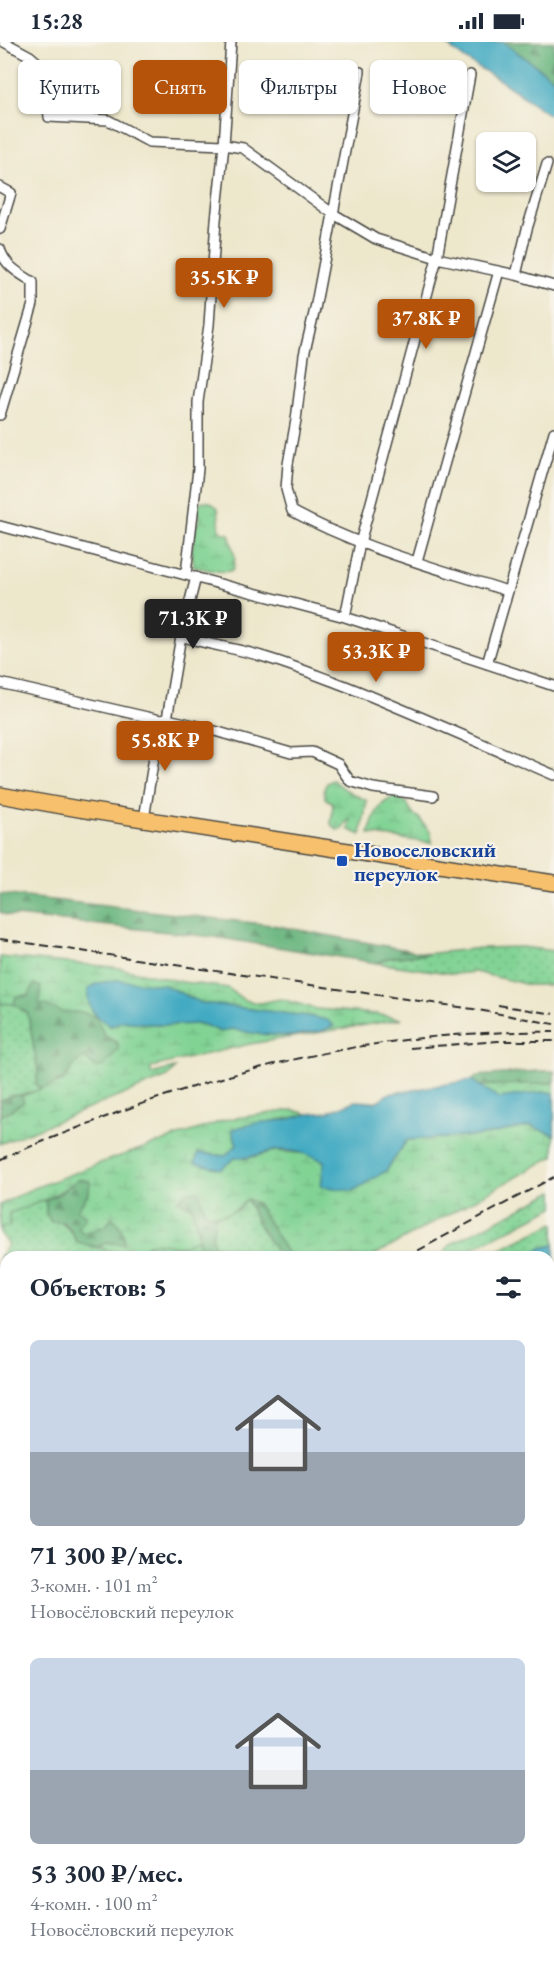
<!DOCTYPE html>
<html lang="ru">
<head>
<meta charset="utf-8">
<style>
	body { margin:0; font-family:"EB Garamond",serif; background:#f2f2f3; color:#1f2937; height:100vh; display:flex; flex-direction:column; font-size:22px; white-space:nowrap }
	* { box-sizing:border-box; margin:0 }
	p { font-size:20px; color:#747a83 }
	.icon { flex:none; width:33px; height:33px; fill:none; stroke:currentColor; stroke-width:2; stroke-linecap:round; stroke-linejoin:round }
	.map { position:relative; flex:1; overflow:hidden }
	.panel { position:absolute; left:0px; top:1209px; width:555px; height:722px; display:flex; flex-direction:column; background:#fff; border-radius:18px 18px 0 0; box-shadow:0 2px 4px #0004 }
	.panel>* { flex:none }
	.top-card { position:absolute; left:18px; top:18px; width:519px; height:54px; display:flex; gap:12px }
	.tools { position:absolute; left:476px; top:90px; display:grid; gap:12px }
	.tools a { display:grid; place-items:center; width:60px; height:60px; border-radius:9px; background:#fff; box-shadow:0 2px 4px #0004; font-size:30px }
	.price { position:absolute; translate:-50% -51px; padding:0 14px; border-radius:6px; background:#b45309; color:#fff; font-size:20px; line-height:39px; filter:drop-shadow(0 2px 3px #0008) }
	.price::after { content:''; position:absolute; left:50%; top:36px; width:18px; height:14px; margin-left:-9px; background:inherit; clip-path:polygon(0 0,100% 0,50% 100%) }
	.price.on { background:#222; color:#fff }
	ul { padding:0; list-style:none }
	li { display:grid; align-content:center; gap:12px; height:318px; padding:0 30px }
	li span { display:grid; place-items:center; height:186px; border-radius:9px; color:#555 }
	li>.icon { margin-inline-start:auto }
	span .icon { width:108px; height:108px; fill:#fffc; stroke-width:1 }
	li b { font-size:26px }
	h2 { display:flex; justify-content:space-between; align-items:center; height:72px; padding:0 30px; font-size:26px }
	.tag { padding:0 21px; border-radius:9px; background:#fff; box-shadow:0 2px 4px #0004; font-size:21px; line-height:54px }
	.tag.on { background:#b45309; color:#fff }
	.status { display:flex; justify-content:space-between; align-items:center; height:42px; padding:0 30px; background:#fff; direction:ltr }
	.status svg { height:16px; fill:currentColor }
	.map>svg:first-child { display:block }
	.green { fill:url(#green-dots); stroke:#567f60; stroke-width:1.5 }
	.forest { fill:url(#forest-firs); stroke:#4a7054; stroke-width:1.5 }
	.wetland { fill:url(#wetland-marsh); stroke:#567f60; stroke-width:1.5; fill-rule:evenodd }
	.water { fill:#42aac2; stroke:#366a76; stroke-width:1.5 }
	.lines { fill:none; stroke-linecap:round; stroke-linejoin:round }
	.stream { stroke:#42aac2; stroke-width:2 }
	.minor-casing { stroke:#484743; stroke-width:12 }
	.primary-casing { stroke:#484743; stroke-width:18 }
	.minor { stroke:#fff; stroke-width:9 }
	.primary { stroke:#f7c06c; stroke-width:15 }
	.rail { stroke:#2b2b2b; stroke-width:2; stroke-dasharray:9 4.5; stroke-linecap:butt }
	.transit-dot { fill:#1a4fb4; stroke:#f7f3e8; stroke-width:2 }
	.labels { text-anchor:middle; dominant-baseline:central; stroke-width:4.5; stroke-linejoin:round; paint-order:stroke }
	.transit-label { font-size:21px; font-weight:bold; fill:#164399; stroke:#f7f3e8; text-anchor:start }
</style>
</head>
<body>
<div class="status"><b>15:28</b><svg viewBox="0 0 49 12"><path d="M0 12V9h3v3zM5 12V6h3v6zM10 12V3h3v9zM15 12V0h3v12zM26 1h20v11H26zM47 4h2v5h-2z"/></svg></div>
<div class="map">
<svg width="554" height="1930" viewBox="0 0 554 1930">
	<defs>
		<pattern id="green-dots" width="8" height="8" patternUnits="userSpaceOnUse" patternTransform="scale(1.5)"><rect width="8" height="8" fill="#81d394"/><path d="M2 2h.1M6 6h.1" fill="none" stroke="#70b580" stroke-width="1.8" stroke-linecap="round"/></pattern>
		<pattern id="forest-firs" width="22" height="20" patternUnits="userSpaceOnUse" patternTransform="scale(1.5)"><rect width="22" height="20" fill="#68b57e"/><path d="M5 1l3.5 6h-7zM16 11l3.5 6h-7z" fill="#569367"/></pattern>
		<pattern id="wetland-marsh" width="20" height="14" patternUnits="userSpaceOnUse" patternTransform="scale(1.5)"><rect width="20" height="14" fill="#81d394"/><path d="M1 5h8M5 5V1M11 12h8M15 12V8" fill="none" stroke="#70b580"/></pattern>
	</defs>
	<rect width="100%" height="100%" fill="#f7f3e8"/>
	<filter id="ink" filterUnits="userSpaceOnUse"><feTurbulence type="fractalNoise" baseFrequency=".0167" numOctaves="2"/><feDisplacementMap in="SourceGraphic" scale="12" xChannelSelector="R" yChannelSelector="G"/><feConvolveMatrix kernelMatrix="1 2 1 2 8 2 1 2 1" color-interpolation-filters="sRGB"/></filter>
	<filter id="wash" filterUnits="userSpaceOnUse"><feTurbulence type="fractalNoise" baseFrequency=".008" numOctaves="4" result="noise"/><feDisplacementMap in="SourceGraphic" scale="24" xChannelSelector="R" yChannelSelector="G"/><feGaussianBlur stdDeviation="1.35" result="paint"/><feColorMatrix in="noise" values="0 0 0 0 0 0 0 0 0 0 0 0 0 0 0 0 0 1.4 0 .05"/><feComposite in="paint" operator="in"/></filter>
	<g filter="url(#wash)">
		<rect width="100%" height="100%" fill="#ede7cc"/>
		<path class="green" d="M 522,905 L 554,909 L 554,943 L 529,943 L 475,930 L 455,932 L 377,921 L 388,916 L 481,906 Z
			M 0,961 L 14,962 L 28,971 L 38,1029 L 36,1042 L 41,1048 C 27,1051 13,1053 0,1059 Z
			M 554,1149 L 554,1165 L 456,1215 L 440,1215 L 451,1202 Z
			M 247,1157 C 255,1178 267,1198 281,1215 L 218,1215 L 212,1197 L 215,1174 L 238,1168 Z
			M 46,1158 L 46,1171 C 60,1179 70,1186 78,1201 L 135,1215 L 6,1215 L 1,1213 L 8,1202 L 0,1192 L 0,1186 L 10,1183 L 9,1171 Z
			M 554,1181 L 554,1203 L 541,1206 L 525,1215 L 485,1215 Z
			M 198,1196 L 201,1204 L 177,1215 L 140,1215 L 148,1202 C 170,1197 176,1212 198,1196 Z
			M 554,1407 L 554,1445 L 551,1448 L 554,1452 L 554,1459 L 549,1464 L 549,1412 Z
			M 35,1925 L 35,1924 L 133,1925 L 129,1930 L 38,1930 L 34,1926 Z"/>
		<path class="forest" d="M 503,0 L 554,0 L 554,37 L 505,1 Z
			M 0,852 L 272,883 L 429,912 L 388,916 L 377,921 L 214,895 L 6,873 L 0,870 Z
			M 34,942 L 41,945 L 62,970 L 82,970 L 96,975 L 105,994 L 118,1001 L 118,1008 L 104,1024 L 95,1026 L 85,1016 L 76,1021 L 63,1038 L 41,1048 L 36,1042 L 38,1029 L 28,972 L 14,962 L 16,954 Z
			M 538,1029 L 554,1029 L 554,1041 L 479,1044 L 471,1038 L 477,1034 Z
			M 13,1053 L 22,1054 L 24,1060 L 0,1075 L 0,1059 Z
			M 78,1137 L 90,1139 L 89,1151 L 77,1168 L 87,1175 L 82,1191 L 105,1184 L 111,1175 C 120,1183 125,1190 124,1202 L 107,1201 L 97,1205 L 78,1201 L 71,1189 L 63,1180 L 51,1180 L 46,1171 L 46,1158 L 59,1152 Z
			M 187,1149 L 199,1149 L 205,1170 L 215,1174 L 212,1197 L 218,1215 L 177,1215 L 200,1204 L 198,1196 L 199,1186 L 178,1159 Z
			M 247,1157 L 257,1161 L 288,1212 L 292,1215 L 281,1215 C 267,1198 255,1178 247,1157 Z
			M 0,1213 L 6,1215 L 6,1289 L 0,1298 Z
			M 229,1925 L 282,1925 L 272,1930 L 245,1930 L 242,1928 L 231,1929 Z"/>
		<path class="wetland" d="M 203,459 L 210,460 L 218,466 L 220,490 L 229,492 L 235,515 L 233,528 C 221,532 207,527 194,525 L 192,510 L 195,487 L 200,475 L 198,470 L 199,461 Z
			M 333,738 L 346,748 L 367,759 L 361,793 L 348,787 L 350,778 L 346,780 L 342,788 L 337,788 L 331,782 L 333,761 L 325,756 L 324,747 L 327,741 Z
			M 397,755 L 407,761 L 411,770 L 419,776 L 431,791 L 432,801 L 369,792 C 373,775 379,758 397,755 Z
			M 0,915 L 114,925 L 183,940 L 228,946 L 244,958 L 259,961 L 281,957 L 317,967 L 375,972 L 402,977 L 250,1002 L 151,1025 L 151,1032 L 175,1026 L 168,1035 L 0,1102 L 0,1075 L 24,1060 L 22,1054 L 63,1039 L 76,1021 L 85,1016 L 95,1026 L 104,1024 L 118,1008 L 118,1001 L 105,994 L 96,975 L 82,970 L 62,970 L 39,961 L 41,945 L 34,942 L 29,953 L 16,954 L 14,962 L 0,961 ZM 144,942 L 164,943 L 202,961 L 307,974 L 291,994 L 258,992 L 231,987 L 221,990 L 203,982 L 161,983 L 122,979 L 111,984 Z
			M 554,1041 L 554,1051 L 544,1050 L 499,1056 L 480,1044 Z
			M 293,1068 L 308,1072 C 283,1079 258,1080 232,1087 L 237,1103 L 225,1114 L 198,1111 L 246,1117 L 274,1109 L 309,1112 L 324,1119 L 386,1129 L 407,1098 L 479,1094 L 531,1084 L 554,1093 L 554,1114 L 371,1215 L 292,1215 L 288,1212 L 257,1161 L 247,1157 C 236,1170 222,1177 205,1170 L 199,1149 L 187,1149 L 178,1158 L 192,1165 C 192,1179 199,1183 198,1196 C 176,1212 170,1197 148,1202 L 140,1215 L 121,1213 L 97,1205 L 107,1201 L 124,1202 C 125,1190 120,1183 112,1175 L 106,1184 L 82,1191 L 78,1185 L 87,1175 L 77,1168 L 89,1151 L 90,1139 L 78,1137 C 55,1155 37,1162 9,1171 L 10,1184 L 0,1186 L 0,1163 L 29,1148 L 103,1120 L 228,1077 Z
			M 0,1374 L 6,1375 L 6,1492 L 1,1499 L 0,1441 L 4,1426 L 0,1398 Z"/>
		<path class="water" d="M 444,0 L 503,0 L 554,37 L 554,76 C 535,63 515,48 495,35 C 476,24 459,15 444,0 Z
			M 117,938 L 164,943 L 202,961 L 307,974 L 327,978 L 334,984 L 322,989 L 291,994 L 258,992 L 231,987 L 221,990 L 202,982 L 161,983 L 122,979 L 111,984 C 95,975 86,966 88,947 L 98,941 Z
			M 471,1038 L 499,1056 L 544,1050 L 554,1051 L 554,1093 L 531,1084 L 479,1094 L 407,1098 L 386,1129 L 353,1149 L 321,1144 L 324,1119 C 309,1112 289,1106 272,1109 C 259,1112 249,1117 235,1116 L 221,1127 L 195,1121 L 198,1111 L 225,1114 L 237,1103 L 232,1087 L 255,1081 L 285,1078 L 308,1072 L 328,1070 L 355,1059 L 376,1060 L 388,1052 Z
			M 554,1203 L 554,1326 L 549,1327 L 549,1215 L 525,1215 L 541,1206 Z"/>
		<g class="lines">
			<path class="stream" d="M 422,1924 L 424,1930"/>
		</g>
	</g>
	<g filter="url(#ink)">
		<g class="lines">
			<defs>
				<path id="minor" d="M 4,0 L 30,14 L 44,26 L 49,75 L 108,78 L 149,100 L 224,103 L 243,106 L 332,171 L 376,197 L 437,216 L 516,233 L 554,244
					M 360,30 L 315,267 L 304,313 L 296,378 L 288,422 L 286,447 L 292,469 C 359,506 435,525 507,549
					M 0,145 L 11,151 L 0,187
					M 0,207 C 5,224 19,231 33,240 L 33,262 L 0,373
					M 516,233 L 527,187 L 547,122
					M 0,484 L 345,575 L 554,644
					M 417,519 L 499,229
					M 186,532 L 198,427 L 198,360 L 209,283 L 216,178 L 224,103 L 231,0
					M 345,575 L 360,501 L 437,216 L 470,33
					M 181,594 C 208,603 235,606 261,614 C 289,622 316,633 343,643 C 414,671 484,703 554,733
					M 487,622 L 554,390
					M 0,641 L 160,678 L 167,677 L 194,683 L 291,711 L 312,710 L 338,722 L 350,739 L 373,746 L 433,754
					M 167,677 L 181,594 L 196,535
					M 144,777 L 160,678"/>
				<path id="primary" d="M 0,753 L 79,767 L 554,841
					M 549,1553 L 554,1548
					M 193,1930 L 197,1924"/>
			</defs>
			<use href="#minor" class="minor-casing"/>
			<use href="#primary" class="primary-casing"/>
			<use href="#minor" class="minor"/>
			<use href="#primary" class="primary"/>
			<path class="rail" d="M 0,897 L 473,967 L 554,982
				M 498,963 L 554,972
				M 410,1006 L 498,999 L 554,999
				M 0,1118 C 30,1104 62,1092 93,1080 C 241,1022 394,987 554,990
				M 406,1215 L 554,1135
				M 0,1352 L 6,1352"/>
		</g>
	</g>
	<rect class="transit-dot" x="336" y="813" width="12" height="12" rx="3"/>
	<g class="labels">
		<g class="transit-label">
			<text x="354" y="807">Новоселовский<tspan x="354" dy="24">переулок</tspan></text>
		</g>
	</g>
</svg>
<div class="tools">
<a><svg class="icon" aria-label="layers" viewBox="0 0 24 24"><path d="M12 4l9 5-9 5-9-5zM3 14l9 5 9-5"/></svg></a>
</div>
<b class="price" style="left:224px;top:267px">35.5K ₽</b>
<b class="price" style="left:426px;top:308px">37.8K ₽</b>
<b class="price on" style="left:193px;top:608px">71.3K ₽</b>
<b class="price" style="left:376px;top:641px">53.3K ₽</b>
<b class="price" style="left:165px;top:730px">55.8K ₽</b>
<div class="top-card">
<a class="tag">Купить</a>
<a class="tag on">Снять</a>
<a class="tag">Фильтры</a>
<a class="tag">Новое</a>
</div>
<section class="panel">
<h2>Объектов: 5<svg class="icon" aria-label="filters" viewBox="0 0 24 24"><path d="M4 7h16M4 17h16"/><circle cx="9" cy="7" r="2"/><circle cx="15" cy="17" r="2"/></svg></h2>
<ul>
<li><span style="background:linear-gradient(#c9d6e8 60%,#9aa5b1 0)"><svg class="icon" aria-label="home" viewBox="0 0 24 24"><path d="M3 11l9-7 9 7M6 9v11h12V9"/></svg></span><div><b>71 300 ₽/мес.</b><p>3-комн. · 101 m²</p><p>Новосёловский переулок</p></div></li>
<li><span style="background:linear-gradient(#c9d6e8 60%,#9aa5b1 0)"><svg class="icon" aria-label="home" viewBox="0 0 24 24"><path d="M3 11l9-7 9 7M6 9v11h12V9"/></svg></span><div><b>53 300 ₽/мес.</b><p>4-комн. · 100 m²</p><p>Новосёловский переулок</p></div></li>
</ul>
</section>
</div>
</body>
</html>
